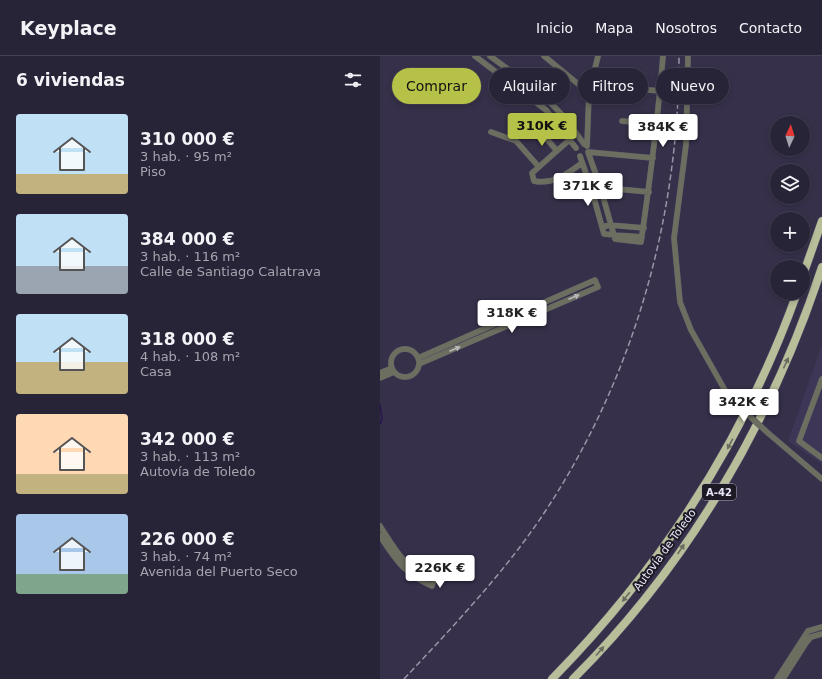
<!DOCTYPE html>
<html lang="es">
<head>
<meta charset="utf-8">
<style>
	body { margin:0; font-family:"DejaVu Sans",sans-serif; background:#343043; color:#f1f3f6; height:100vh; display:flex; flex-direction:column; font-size:15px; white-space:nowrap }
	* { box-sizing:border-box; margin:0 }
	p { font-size:13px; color:#a5a4ae }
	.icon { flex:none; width:22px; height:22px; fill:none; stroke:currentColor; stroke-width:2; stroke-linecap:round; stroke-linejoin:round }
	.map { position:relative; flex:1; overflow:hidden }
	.side { display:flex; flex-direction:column; background:#282438; width:380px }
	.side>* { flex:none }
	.top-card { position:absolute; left:12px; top:12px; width:370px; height:36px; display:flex; gap:8px }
	.needle { width:26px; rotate:4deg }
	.controls { position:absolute; left:390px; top:60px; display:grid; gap:8px }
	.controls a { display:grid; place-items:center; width:40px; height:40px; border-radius:50%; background:#282438; box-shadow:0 2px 6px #0003,0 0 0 1px #444153; font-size:20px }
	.price { position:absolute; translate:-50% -34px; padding:0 9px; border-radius:4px; background:#fff; color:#222; font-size:13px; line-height:26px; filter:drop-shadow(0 1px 2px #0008) }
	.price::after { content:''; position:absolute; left:50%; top:24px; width:12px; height:9px; margin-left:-6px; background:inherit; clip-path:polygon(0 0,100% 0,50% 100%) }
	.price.selected { background:#b6c148; color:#111 }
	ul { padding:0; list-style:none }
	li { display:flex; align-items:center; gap:12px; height:100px; padding:0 16px }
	li span { display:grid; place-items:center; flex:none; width:112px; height:80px; border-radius:4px; color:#555 }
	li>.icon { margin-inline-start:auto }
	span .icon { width:48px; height:48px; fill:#fffc; stroke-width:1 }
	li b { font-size:17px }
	h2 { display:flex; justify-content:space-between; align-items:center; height:48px; padding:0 16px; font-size:17px }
	.chip { padding:0 14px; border-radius:18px; background:#282438; box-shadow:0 2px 6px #0003,0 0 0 1px #444153; font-size:14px; line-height:36px }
	.chip.selected { background:#b6c148; color:#111 }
	header { display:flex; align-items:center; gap:24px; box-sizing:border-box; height:56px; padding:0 20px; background:#282438; border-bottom:1px solid #444153 }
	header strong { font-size:19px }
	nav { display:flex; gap:22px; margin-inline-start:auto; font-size:14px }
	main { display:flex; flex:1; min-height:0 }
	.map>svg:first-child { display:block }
	.built { fill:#3e3657 }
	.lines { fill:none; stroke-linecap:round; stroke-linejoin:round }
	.stream { stroke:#29134e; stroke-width:1.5 }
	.minor-casing { stroke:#534d66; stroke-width:6 }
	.highway-casing { stroke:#534d66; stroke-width:9 }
	.minor { stroke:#6c6e60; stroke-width:5.5 }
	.highway { stroke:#b8bd9a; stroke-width:8 }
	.rail { stroke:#9995aa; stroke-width:1.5; stroke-dasharray:6 3; stroke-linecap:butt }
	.minor-bridge-casing { stroke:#534d66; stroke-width:6; stroke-linecap:butt }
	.minor-bridge { stroke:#6c6e60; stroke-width:5.5 }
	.oneway { fill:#b8b7bb }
	.oneway2 { fill:#6a6c60 }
	.labels { text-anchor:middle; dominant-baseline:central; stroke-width:4; stroke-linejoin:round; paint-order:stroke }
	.shield { fill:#1d1a26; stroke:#acaab9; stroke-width:1 }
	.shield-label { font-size:10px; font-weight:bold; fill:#eae7f8 }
	.street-label { font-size:11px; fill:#eae7f8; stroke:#1d1a26 }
</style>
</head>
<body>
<header>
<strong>Keyplace</strong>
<nav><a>Inicio</a><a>Mapa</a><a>Nosotros</a><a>Contacto</a></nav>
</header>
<main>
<section class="side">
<h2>6 viviendas<svg class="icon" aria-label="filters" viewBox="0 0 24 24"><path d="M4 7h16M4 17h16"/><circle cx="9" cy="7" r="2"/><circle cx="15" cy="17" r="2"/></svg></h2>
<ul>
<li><span style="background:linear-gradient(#bfe0f5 75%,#c2b280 0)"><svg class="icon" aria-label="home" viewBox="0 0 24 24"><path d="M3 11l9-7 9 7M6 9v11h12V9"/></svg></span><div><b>310 000 €</b><p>3 hab. · 95 m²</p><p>Piso</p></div></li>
<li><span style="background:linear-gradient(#bfe0f5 65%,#9aa5b1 0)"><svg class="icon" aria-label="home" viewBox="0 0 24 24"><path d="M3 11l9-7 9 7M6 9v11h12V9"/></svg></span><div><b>384 000 €</b><p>3 hab. · 116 m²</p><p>Calle de Santiago Calatrava</p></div></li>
<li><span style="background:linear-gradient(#bfe0f5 60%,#c2b280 0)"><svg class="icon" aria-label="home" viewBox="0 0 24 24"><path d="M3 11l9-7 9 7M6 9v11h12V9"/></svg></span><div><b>318 000 €</b><p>4 hab. · 108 m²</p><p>Casa</p></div></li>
<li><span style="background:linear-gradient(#ffd9b3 75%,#c2b280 0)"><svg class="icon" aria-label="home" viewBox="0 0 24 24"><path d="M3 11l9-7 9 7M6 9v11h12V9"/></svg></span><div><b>342 000 €</b><p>3 hab. · 113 m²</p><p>Autovía de Toledo</p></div></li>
<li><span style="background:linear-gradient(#a9c7e8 75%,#7fa58c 0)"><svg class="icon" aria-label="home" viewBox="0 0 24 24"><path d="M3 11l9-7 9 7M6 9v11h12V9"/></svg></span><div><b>226 000 €</b><p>3 hab. · 74 m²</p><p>Avenida del Puerto Seco</p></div></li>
</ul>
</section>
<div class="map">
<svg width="442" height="623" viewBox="0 0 442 623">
	<rect width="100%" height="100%" fill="#36304a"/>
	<path class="built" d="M 442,289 L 442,408 L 408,385 Z"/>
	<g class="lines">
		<path class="stream" d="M 0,349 L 2,363 L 0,368"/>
		<defs>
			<path id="minor" d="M 95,0 L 166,54 L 196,92
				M 110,0 L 163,39 L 186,63 L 204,88
				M 164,0 L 209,37
				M 308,0 L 306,89 L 294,182 L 300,246 L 311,274 L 346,336 L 353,345
				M 236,31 L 280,35
				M 242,65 L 276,68
				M 160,75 L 177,95
				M 111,76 L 136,85 L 159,111
				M 187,86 L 152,117 L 154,125 C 173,129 187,118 202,107
				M 207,90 L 209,37 L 218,0
				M 200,100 L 212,135 L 224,178 L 262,181
				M 273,102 L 208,96 L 220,130 L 235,183 L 261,186 C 270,124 278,62 283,0
				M 218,133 L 227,132 L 269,136
				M 222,171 L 230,169 L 264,172
				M11 307a14 14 0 1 1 28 0a14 14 0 1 1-28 0Z
				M 38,302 L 215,224 L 218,231 L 39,308
				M 0,317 L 12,312
				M 0,322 L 14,316
				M 442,323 L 419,385 L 442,402
				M 388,377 L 442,423
				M 0,470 C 17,496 23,511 54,524 L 52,530 C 24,518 16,504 0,480
				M 397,623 L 428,575 L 442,571
				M 403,623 L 426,587 L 431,581 L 442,578"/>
			<path id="highway" d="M 423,219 L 442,165
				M 172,623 C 282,511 364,385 417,237
				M 193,623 C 308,509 392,364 442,211"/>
		</defs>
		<use href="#minor" class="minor-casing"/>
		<use href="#highway" class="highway-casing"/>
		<use href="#minor" class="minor"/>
		<use href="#highway" class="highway"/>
		<path class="rail" d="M 24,623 C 76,567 129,512 170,448 C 256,314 299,158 299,0"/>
		<defs>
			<path id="minor-bridge" d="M 353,345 L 388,377"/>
		</defs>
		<use href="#minor-bridge" class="minor-bridge-casing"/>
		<use href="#minor-bridge" class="minor-bridge"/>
	</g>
	<defs><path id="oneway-solid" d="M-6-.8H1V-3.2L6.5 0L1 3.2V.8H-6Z"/></defs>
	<g class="oneway">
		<use href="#oneway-solid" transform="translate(194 241) rotate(-23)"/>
		<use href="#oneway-solid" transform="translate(75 293) rotate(-23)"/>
	</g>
	<g class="oneway2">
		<use href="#oneway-solid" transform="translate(406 307) rotate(-65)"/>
		<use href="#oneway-solid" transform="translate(350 388) rotate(118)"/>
		<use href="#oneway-solid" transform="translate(301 493) rotate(-56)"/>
		<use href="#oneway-solid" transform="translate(246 541) rotate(129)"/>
		<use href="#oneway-solid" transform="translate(220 595) rotate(-49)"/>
	</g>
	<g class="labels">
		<rect class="shield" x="322" y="428" width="34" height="16" rx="3"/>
		<g class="shield-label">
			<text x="339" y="436">A-42</text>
		</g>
		<g class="street-label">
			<text transform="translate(285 494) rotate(-54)">Autovía de Toledo</text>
		</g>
	</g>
</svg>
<div class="controls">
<a><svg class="needle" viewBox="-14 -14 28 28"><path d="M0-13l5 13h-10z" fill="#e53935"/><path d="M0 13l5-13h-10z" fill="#a5a4ae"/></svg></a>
<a><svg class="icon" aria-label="layers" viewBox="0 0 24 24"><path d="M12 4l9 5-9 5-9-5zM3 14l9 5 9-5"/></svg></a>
<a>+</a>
<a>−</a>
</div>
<b class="price selected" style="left:162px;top:91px">310K €</b>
<b class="price" style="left:283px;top:92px">384K €</b>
<b class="price" style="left:208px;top:151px">371K €</b>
<b class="price" style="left:132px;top:278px">318K €</b>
<b class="price" style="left:364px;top:367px">342K €</b>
<b class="price" style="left:60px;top:533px">226K €</b>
<div class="top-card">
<a class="chip selected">Comprar</a>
<a class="chip">Alquilar</a>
<a class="chip">Filtros</a>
<a class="chip">Nuevo</a>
</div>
</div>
</main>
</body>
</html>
